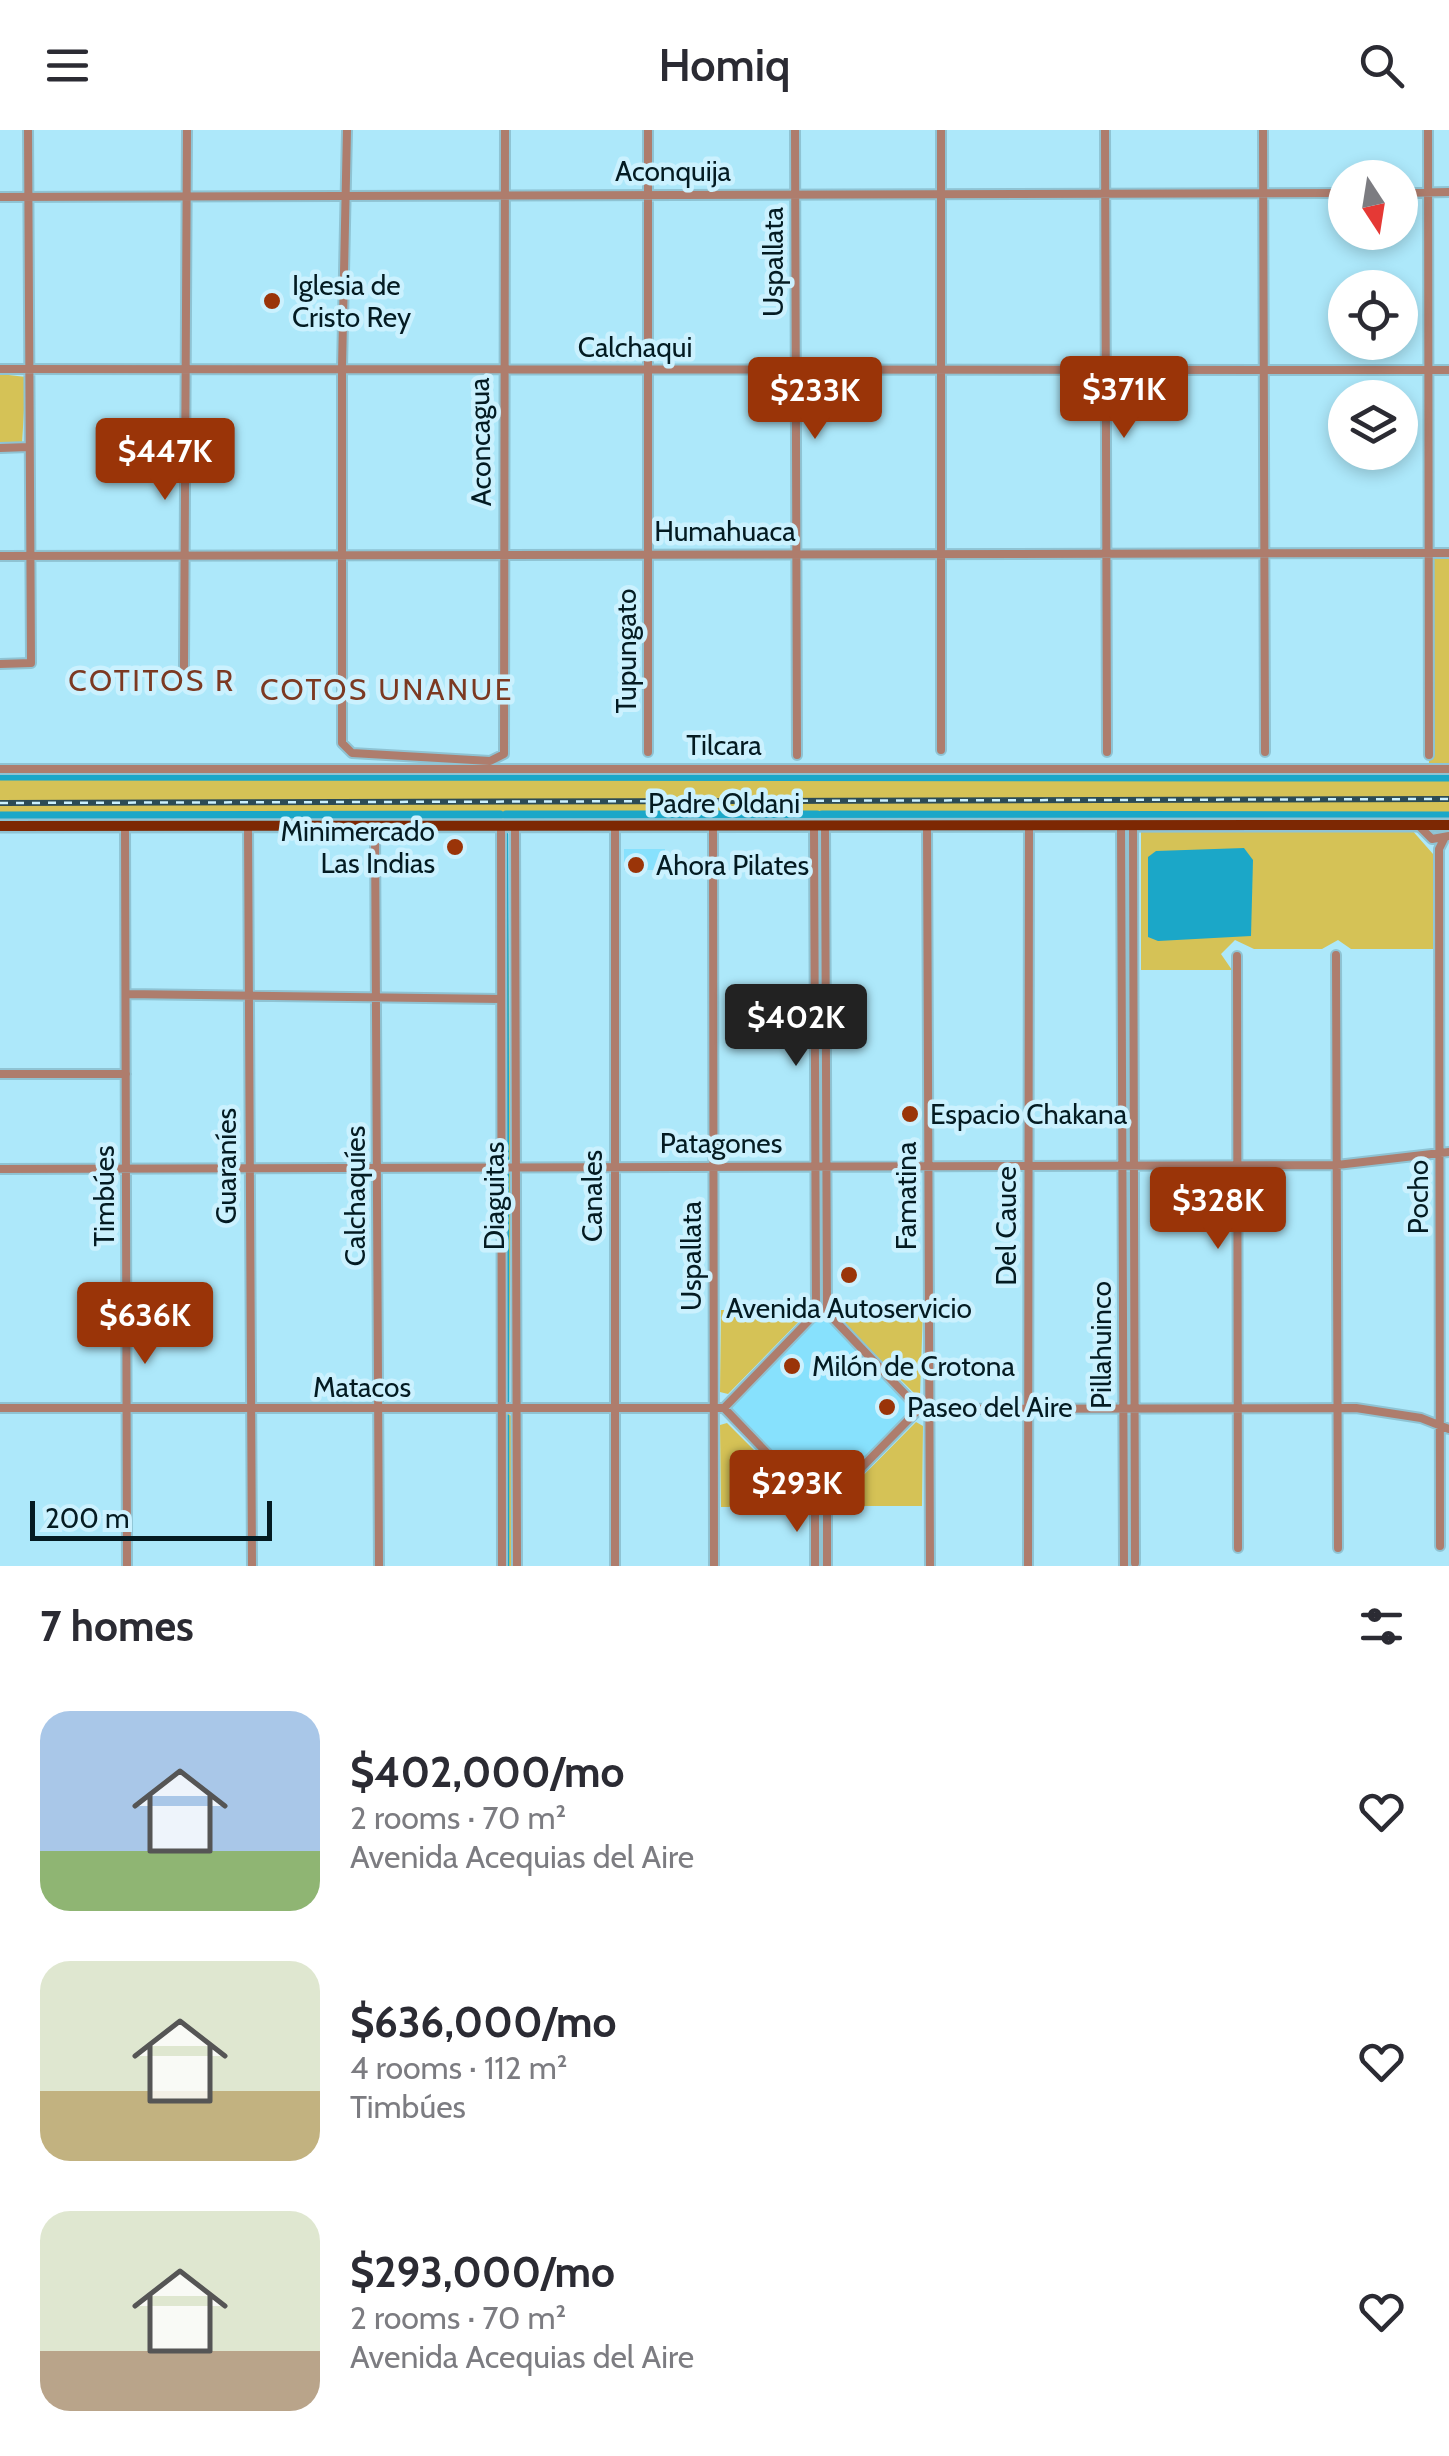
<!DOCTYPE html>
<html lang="en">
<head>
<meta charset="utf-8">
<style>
	body { margin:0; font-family:Cabin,sans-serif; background:#f2f2f3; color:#2b2b33; height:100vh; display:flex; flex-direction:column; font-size:38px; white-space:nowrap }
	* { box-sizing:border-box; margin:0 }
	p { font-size:32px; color:#7c7c81 }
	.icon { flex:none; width:55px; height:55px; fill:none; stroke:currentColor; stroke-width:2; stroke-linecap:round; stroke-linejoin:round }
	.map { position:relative; height:1436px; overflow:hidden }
	.details { display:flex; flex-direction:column; background:#fff; flex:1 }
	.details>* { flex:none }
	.needle { width:65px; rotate:168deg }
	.tools { position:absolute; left:1328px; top:30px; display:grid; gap:20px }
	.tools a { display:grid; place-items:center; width:90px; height:90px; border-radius:50%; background:#fff; box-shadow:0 5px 15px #0003; font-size:50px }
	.scale { position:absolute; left:30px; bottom:25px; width:242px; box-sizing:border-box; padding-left:10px; border:5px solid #041b22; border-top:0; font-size:28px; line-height:35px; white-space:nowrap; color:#041b22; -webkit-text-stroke:8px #cbf1fe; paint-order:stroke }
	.price { position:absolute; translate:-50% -85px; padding:0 22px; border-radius:10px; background:#9a3408; color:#fff; font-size:32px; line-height:65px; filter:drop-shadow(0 2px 5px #0008) }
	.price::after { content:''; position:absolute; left:50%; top:60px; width:30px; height:22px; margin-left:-15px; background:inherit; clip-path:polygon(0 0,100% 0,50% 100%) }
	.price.active { background:#222; color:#fff }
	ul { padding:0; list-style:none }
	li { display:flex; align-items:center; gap:30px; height:250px; padding:0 40px }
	li span { display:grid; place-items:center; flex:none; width:280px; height:200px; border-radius:30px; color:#555 }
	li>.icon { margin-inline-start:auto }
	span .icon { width:120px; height:120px; fill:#fffc; stroke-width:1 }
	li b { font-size:42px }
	h2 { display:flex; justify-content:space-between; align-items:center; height:120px; padding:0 40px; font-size:42px }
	header { display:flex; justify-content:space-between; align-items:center; height:130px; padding:0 40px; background:#fff; font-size:45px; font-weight:600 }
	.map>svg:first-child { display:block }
	.built { fill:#87e1fd }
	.green { fill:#d5c256 }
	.water { fill:#1ba7c8 }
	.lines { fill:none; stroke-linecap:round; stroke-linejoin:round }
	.stream { stroke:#1ba7c8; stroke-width:2.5 }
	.canal { stroke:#1ba7c8; stroke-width:9 }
	.minor-casing { stroke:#8fc3d3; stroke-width:12 }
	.major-casing { stroke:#8fc3d3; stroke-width:15 }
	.minor { stroke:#ae7d6d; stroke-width:8 }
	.major { stroke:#7d2803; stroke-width:10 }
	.rail-casing { stroke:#2c4b55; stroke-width:6 }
	.rail { stroke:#cbf1fe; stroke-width:2.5; stroke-dasharray:8; stroke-linecap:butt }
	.poi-dot { fill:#9a3408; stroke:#cbf1fe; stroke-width:4 }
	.labels { text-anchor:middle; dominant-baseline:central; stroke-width:9; stroke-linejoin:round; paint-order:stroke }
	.street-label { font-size:28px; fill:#041b22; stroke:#cbf1fe }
	.poi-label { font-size:28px; fill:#041b22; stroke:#cbf1fe; text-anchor:start }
	.neighbourhood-label { font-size:30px; letter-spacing:2.5px; fill:#7c3922; stroke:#cbf1fe }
</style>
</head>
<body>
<header><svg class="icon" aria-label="menu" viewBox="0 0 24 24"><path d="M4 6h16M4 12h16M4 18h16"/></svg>Homiq<svg class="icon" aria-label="search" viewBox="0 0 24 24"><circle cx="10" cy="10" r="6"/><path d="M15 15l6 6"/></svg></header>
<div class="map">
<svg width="1449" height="1436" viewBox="0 0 1449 1436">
	<rect width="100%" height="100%" fill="#ade8fa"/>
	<path class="built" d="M 624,719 L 665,719 L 665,740 L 624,740 Z
		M 818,1187 L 829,1190 L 908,1269 L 912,1281 L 828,1368 L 820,1370 L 729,1279 Z"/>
	<path class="green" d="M 0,244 L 26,247 L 22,314 L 0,314 Z
		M 1428,423 L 1449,423 L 1449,695 L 0,696 L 0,639 L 1429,638 Z
		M 1141,699 L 1411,699 L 1433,724 L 1433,819 L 1351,819 L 1338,810 L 1322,819 L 1254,819 L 1235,810 L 1221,824 L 1232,840 L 1141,840 Z
		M 507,700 L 511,1029 L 506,1031 L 505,702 Z
		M 818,714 L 822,714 L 820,1025 L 819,1023 Z
		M 507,1040 L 511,1044 L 509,1276 L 504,1275 L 504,1042 Z
		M 811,1179 L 728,1264 L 720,1262 L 721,1180 Z
		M 830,1180 L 923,1180 L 920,1265 L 915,1264 Z
		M 508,1283 L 512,1287 L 512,1436 L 504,1436 L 504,1286 Z
		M 916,1292 L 923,1296 L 922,1376 L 833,1376 Z
		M 727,1293 L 811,1377 L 721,1377 L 720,1295 Z"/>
	<path class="water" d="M 1244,718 L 1253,730 L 1251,806 L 1158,811 L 1148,807 L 1148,727 L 1156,721 Z"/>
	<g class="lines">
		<path class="stream" d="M 507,704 L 508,1029
			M 508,1044 L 508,1272
			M 508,1286 L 508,1436"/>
		<path class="canal" d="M 0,646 L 1449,647
			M 506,685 L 817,685
			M 822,685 L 1449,686
			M 0,686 L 500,685"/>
		<defs>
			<path id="minor" d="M 347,0 L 342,238 L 342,613 L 352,623 L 490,631 L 504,624 L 505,0
				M 795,0 L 797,625
				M 941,0 L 941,620
				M 1105,0 L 1107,622
				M 1263,0 L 1265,622
				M 1428,0 L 1429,625
				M 1400,63 L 1449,62
				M 0,67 L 1345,63
				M 0,239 L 1449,240
				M 0,318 L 29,317
				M 0,426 L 1449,423
				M 0,534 L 31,533 L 28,0
				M 184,536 L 187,0
				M 648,622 L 648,0
				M 0,639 L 1449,639
				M 814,695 L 816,1182
				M 927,695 L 930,1436
				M 1121,695 L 1124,1436
				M 1133,695 L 1135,1433
				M 1418,695 L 1432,709 L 1449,706
				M 125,696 L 127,1436
				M 248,696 L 252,1436
				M 375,696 L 379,1436
				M 501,696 L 502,1436
				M 515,696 L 517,1436
				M 615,696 L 615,1436
				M 713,696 L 714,1436
				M 1336,825 L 1338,1418
				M 1237,826 L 1238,1418
				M 126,864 L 501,869
				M 0,944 L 126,944
				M 0,1039 L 1337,1035 L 1449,1022
				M 0,1278 L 724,1278
				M 929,1279 L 1356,1278 L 1421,1288 L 1449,1299
				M 815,1373 L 827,1373 L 919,1279 L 827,1182 L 825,695
				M 1440,1416 L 1439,719 L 1444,709
				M 815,1436 L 815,1373 L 724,1278 L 817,1182
				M 827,1436 L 827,1373
				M 1028,1436 L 1029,695"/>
			<path id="major" d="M 0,696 L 1449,695"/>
		</defs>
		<use href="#minor" class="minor-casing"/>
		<use href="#major" class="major-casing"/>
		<use href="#minor" class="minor"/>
		<use href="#major" class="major"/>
		<defs>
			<path id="rail" d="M 0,673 L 1449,669"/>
		</defs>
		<use href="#rail" class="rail-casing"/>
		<use href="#rail" class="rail"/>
	</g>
	<g class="poi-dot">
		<circle cx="272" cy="171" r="10"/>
		<circle cx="455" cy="717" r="10"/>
		<circle cx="636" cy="735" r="10"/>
		<circle cx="910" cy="984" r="10"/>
		<circle cx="849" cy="1145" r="10"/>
		<circle cx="792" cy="1236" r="10"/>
		<circle cx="887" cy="1277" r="10"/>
	</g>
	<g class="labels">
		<g class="street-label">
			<text x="673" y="41">Aconquija</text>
			<text transform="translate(773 132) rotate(-90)">Uspallata</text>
			<text x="635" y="217">Calchaqui</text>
			<text transform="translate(480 312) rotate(-91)">Aconcagua</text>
			<text x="725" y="401">Humahuaca</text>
			<text transform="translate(626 521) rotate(-90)">Tupungato</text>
			<text x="724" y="615">Tilcara</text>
			<text x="724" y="673">Padre Oldani</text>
			<text x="721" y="1013">Patagones</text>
			<text transform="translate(226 1036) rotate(-90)">Guaraníes</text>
			<text transform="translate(104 1066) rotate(-90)">Timbúes</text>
			<text transform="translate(355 1066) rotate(-90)">Calchaquíes</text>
			<text transform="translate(494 1066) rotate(-90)">Diaguitas</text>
			<text transform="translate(592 1066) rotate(-90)">Canales</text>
			<text transform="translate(906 1066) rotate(-90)">Famatina</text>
			<text transform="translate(1418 1067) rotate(-90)">Pocho</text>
			<text transform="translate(1006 1096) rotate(-90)">Del Cauce</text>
			<text transform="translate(691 1126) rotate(-90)">Uspallata</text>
			<text transform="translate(1101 1215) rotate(-90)">Pillahuinco</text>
			<text x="362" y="1257">Matacos</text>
		</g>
		<g class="poi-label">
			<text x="292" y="155">Iglesia de<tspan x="292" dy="32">Cristo Rey</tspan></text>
			<text x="435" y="701" text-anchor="end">Minimercado<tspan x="435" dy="32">Las Indias</tspan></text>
			<text x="656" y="735">Ahora Pilates</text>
			<text x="930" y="984">Espacio Chakana</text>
			<text x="849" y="1178" text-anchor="middle">Avenida Autoservicio</text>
			<text x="812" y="1236">Milón de Crotona</text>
			<text x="907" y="1277">Paseo del Aire</text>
		</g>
		<g class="neighbourhood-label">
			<text x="152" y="550">COTITOS R</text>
			<text x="387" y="559">COTOS UNANUE</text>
		</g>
	</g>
</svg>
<div class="tools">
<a><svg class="needle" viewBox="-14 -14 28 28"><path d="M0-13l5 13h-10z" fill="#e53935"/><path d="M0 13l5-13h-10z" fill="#7c7c81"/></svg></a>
<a><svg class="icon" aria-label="locate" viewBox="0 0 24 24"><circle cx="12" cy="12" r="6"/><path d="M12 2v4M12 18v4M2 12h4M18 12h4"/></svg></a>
<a><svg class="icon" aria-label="layers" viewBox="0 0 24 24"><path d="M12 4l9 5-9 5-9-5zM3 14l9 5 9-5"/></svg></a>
</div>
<div class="scale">200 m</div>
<b class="price" style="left:1124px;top:311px">$371K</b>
<b class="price" style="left:815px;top:312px">$233K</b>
<b class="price" style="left:165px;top:373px">$447K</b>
<b class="price active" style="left:796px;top:939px">$402K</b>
<b class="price" style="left:1218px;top:1122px">$328K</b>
<b class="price" style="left:145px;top:1237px">$636K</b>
<b class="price" style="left:797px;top:1405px">$293K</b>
</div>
<section class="details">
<h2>7 homes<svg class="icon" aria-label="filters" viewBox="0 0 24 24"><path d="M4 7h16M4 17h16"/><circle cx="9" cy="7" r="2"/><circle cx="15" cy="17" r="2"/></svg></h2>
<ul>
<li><span style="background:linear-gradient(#a9c7e8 70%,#8fb573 0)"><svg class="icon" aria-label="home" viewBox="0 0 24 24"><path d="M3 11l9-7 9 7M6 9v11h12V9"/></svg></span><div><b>$402,000/mo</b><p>2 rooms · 70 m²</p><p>Avenida Acequias del Aire</p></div><svg class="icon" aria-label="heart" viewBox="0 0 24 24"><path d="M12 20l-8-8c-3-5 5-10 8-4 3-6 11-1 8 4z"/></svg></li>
<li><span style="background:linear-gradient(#dfe7d0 65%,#c2b280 0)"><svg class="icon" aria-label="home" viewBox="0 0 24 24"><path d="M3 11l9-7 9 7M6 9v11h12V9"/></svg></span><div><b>$636,000/mo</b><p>4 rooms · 112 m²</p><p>Timbúes</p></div><svg class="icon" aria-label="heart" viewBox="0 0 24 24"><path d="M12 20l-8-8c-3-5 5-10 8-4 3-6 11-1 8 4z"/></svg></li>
<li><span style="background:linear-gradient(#dfe7d0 70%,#b9a48a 0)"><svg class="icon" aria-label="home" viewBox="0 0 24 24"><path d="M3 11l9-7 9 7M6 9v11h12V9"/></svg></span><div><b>$293,000/mo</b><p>2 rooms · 70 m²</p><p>Avenida Acequias del Aire</p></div><svg class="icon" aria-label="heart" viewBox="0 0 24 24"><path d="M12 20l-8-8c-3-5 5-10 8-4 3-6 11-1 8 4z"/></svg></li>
</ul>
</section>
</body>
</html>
